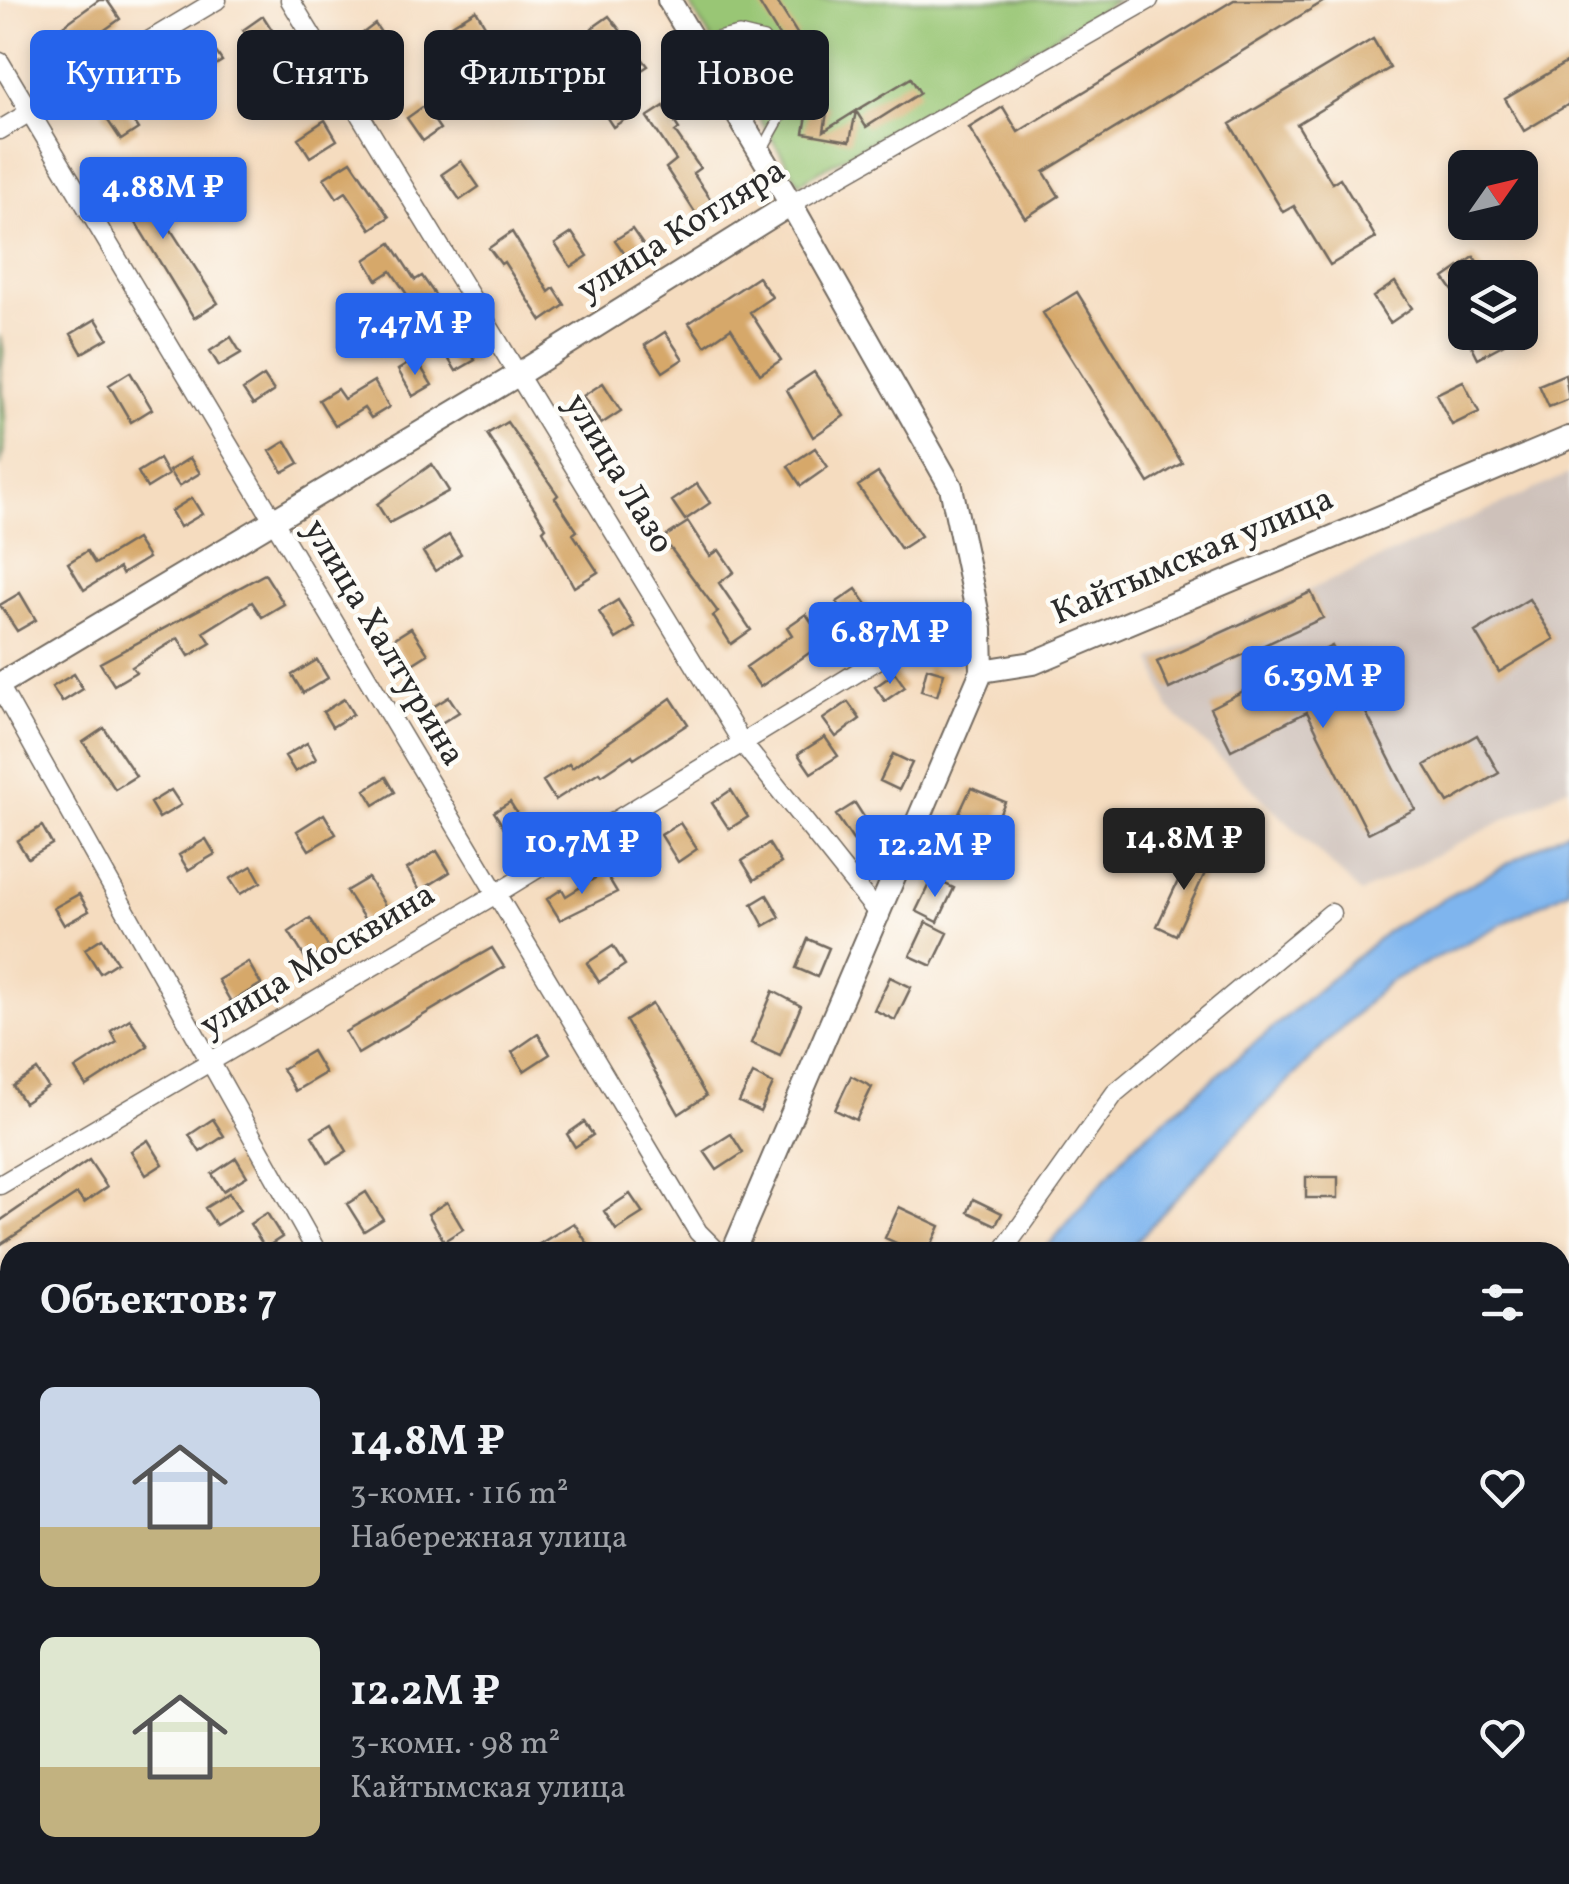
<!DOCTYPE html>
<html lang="ru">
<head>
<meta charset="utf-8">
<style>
	body { margin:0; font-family:Vollkorn,serif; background:#242831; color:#f1f3f6; height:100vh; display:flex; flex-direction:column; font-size:38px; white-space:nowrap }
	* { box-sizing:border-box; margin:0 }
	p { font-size:32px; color:#9ea1a6 }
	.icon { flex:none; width:55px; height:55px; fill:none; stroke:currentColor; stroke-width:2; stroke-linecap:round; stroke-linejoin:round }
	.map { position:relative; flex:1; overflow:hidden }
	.drawer { position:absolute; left:0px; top:1242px; width:1570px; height:642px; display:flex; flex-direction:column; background:#171b24; border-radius:30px 30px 0 0; box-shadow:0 5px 15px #0003 }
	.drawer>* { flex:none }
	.banner { position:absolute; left:30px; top:30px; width:1000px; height:90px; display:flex; gap:20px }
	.needle { width:65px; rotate:56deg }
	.controls { position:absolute; left:1448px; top:150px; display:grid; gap:20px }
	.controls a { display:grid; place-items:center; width:90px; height:90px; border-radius:15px; background:#171b24; box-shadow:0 5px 15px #0003; font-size:50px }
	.price { position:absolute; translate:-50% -85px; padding:0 22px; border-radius:10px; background:#2563eb; color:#fff; font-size:32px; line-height:65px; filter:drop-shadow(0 2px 5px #0008) }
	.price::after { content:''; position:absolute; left:50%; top:60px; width:30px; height:22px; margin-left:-15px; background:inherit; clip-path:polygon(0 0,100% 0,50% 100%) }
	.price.selected { background:#222; color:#fff }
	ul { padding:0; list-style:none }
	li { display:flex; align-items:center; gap:30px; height:250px; padding:0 40px }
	li span { display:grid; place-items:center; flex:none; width:280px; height:200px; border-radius:15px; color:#555 }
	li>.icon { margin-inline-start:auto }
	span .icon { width:120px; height:120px; fill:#fffc; stroke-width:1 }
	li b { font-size:42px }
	h2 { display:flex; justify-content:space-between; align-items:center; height:120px; padding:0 40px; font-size:42px }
	.tag { padding:0 35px; border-radius:15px; background:#171b24; box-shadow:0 5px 15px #0003; font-size:35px; line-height:90px }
	.tag.selected { background:#2563eb; color:#fff }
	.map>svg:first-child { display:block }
	.industrial { fill:#cec1ba }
	.green { fill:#99c674; stroke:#627850; stroke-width:2.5 }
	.water { fill:#7fb5ee; stroke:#55708c; stroke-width:2.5 }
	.building { fill:#d6a86b }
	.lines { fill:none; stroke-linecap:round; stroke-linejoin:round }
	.service-casing { stroke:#72695f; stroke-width:12 }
	.minor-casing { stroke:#72695f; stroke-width:21 }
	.tertiary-casing { stroke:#72695f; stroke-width:26 }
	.service { stroke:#fff; stroke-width:9 }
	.minor { stroke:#fff; stroke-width:18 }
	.tertiary { stroke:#fff; stroke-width:22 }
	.labels { text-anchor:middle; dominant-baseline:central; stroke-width:9; stroke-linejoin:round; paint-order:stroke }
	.street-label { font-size:35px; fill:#2b2b2b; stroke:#fdfcf7 }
</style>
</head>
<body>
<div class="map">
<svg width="1569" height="1884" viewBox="0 0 1569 1884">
	<rect width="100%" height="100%" fill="#fdfcf7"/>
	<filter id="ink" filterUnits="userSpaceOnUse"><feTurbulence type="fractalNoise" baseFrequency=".01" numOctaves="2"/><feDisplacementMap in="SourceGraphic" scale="20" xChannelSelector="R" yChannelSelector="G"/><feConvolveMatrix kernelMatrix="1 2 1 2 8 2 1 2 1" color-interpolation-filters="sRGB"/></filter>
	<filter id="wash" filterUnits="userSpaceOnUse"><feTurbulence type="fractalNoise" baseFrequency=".0048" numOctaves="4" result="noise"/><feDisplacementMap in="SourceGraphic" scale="40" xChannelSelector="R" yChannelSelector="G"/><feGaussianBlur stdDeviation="2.25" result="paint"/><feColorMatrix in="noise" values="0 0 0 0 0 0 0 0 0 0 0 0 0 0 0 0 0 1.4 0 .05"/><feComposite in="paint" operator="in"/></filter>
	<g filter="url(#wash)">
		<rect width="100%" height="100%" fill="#f5dcbf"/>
		<path class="industrial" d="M 1569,474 L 1569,787 L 1361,893 L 1169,709 L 1152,660 Z"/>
		<path class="green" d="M 687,0 L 1118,0 L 799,183 Z
			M 0,338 C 8,352 0,363 1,378 C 5,411 9,434 0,467 Z
			M 10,1671 L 10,1817 L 0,1802 L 0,1677 Z
			M 47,1875 L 161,1875 L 147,1884 L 53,1884 Z"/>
		<path class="water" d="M 1569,830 L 1569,890 L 1387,983 L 1233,1136 L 1127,1252 L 1043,1252 L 1132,1147 L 1391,928 Z
			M 799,1875 L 842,1875 L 839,1884 L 797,1884 Z"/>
		<g id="blocks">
			<path class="building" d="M 99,0 L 107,0 L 120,19 L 64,59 L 49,36 Z
				M 757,0 L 776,0 L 798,35 L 784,44 Z
				M 1234,0 L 1326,0 L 1044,172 L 1059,196 L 1025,218 L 969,128 L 1003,107 L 1018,132 Z
				M 476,10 L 486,27 L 463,42 L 452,25 Z
				M 263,16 L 281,44 L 261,58 L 243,30 Z
				M 609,16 L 648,66 L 619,85 L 609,69 L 617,64 L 592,28 Z
				M 375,24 L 391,47 L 374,59 L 359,36 Z
				M 1373,39 L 1390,68 L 1297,124 L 1332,183 L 1340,178 L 1376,238 L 1330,265 L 1294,206 L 1283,212 L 1230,124 Z
				M 212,46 L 222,61 L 204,72 L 195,57 Z
				M 1569,61 L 1569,104 L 1524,131 L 1505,99 Z
				M 166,70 L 175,86 L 157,96 L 148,81 Z
				M 297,75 L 310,94 L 283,111 L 271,92 Z
				M 911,78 L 920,93 L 866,127 L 856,111 Z
				M 614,93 L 630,116 L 613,127 L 598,104 Z
				M 120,101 L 138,129 L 121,140 L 102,112 Z
				M 809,103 L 828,106 L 824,131 L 856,111 L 850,141 L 804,133 Z
				M 424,106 L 440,129 L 423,141 L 407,118 Z
				M 664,106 L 679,129 L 675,132 L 700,168 L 693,173 L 717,209 L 700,220 L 666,168 L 676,160 L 647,117 Z
				M 325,120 L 337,140 L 310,157 L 298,138 Z
				M 351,161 L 389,217 L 371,229 L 346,192 L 337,198 L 324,178 Z
				M 461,161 L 479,187 L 460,200 L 442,174 Z
				M 128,163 L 218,303 L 194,318 L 108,177 Z
				M 632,229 L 648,252 L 631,263 L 615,240 Z
				M 512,232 L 549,292 L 554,288 L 565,305 L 542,321 L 504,262 L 501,264 L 489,248 Z
				M 572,233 L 588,256 L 571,267 L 555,244 Z
				M 391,243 L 415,280 L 422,276 L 440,302 L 421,315 L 391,271 L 377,280 L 365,260 Z
				M 1474,257 L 1488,278 L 1465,278 L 1465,308 L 1444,278 Z
				M 758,277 L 772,297 L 750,312 L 781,360 L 760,374 L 731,328 L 705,346 L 689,323 Z
				M 1395,282 L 1412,308 L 1390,323 L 1373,297 Z
				M 1077,292 L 1182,463 L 1149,483 L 1043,313 Z
				M 96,319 L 108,338 L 82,353 L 71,334 Z
				M 665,332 L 683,359 L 663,372 L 645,345 Z
				M 1465,332 L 1501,332 L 1506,343 L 1478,358 Z
				M 459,334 L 475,360 L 456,371 L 440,345 Z
				M 231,337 L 241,353 L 219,366 L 210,351 Z
				M 416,359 L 432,385 L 413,396 L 398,370 Z
				M 130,372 L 152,409 L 131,422 L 109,385 Z
				M 814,372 L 844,416 L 813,437 L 787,390 Z
				M 1565,374 L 1569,399 L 1549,407 L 1539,385 Z
				M 264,376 L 274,391 L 253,405 L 243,390 Z
				M 374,381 L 389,407 L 371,418 L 364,408 L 335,426 L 319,400 L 337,389 L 344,399 Z
				M 1463,381 L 1479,412 L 1452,425 L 1436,394 Z
				M 603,383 L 621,411 L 601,424 L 583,396 Z
				M 507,422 L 558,495 L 555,498 L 577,531 L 573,534 L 598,572 L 574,587 L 543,530 L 546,527 L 487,434 Z
				M 286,441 L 299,463 L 283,472 L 270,451 Z
				M 815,448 L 828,467 L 801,486 L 788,466 Z
				M 190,458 L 200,473 L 179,486 L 169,471 Z
				M 159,459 L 168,475 L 147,488 L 138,472 Z
				M 432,464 L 449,491 L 389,523 L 377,504 Z
				M 878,473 L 921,536 L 901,549 L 858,486 Z
				M 697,484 L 710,503 L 685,520 L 672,501 Z
				M 192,498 L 202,514 L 180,527 L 171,511 Z
				M 688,522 L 710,556 L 719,550 L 734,572 L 719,583 L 751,630 L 731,644 L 713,616 L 718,612 L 663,538 Z
				M 449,535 L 461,554 L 435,571 L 423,552 Z
				M 136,539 L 148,558 L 122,574 L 119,568 L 84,590 L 68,563 L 87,551 L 95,564 Z
				M 265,574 L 284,604 L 262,617 L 252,602 L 204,632 L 211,643 L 189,656 L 178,638 L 132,667 L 136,672 L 114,685 L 100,663 Z
				M 856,589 L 875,616 L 855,629 L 837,602 Z
				M 1311,592 L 1323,618 L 1169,689 L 1157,662 Z
				M 20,593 L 36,620 L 17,631 L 0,605 Z
				M 1529,599 L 1554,639 L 1499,672 L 1475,632 Z
				M 618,600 L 635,627 L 616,639 L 599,612 Z
				M 806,614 L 825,642 L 760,687 L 746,667 L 792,635 L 787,627 Z
				M 411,628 L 428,654 L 409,666 L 392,640 Z
				M 1332,646 L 1415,809 L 1368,833 L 1307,712 L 1231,750 L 1210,708 Z
				M 317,660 L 328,678 L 303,693 L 292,675 Z
				M 927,668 L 944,673 L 937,696 L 921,691 Z
				M 895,673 L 905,687 L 885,701 L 875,687 Z
				M 74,674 L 83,689 L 62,702 L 52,687 Z
				M 449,697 L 459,712 L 438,725 L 428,710 Z
				M 671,698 L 688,724 L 634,759 L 632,755 L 602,775 L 599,772 L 555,800 L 543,781 L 569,764 L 572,768 Z
				M 344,699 L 353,714 L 332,727 L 323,712 Z
				M 848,702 L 860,719 L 836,737 L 823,719 Z
				M 104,728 L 136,776 L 115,789 L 83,742 Z
				M 1477,735 L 1499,773 L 1448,803 L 1425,765 Z
				M 825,737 L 838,756 L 811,773 L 798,754 Z
				M 307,743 L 316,759 L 295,772 L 285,756 Z
				M 893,754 L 912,763 L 899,790 L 880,781 Z
				M 386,777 L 395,792 L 374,805 L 365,790 Z
				M 971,788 L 1005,802 L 981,853 L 947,839 Z
				M 171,790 L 181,805 L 159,818 L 150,803 Z
				M 731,790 L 748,817 L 729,829 L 712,803 Z
				M 510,802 L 524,824 L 508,834 L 494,812 Z
				M 855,803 L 871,828 L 853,840 L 836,815 Z
				M 324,814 L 336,834 L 309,850 L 297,831 Z
				M 680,823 L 697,849 L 678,862 L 661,835 Z
				M 42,826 L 52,844 L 28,858 L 17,841 Z
				M 206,839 L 215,854 L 188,870 L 179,855 Z
				M 769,844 L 781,863 L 754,880 L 742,861 Z
				M 437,851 L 450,872 L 420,891 L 407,869 Z
				M 1192,851 L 1211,860 L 1176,935 L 1157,926 Z
				M 252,866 L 261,882 L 240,894 L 230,879 Z
				M 605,872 L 617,892 L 560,920 L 547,899 L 562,889 L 566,896 Z
				M 368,878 L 386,907 L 365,920 L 346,891 Z
				M 932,878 L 954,888 L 938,922 L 916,911 Z
				M 79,894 L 89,911 L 64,925 L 54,908 Z
				M 767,895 L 780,917 L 764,926 L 752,904 Z
				M 310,918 L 329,948 L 307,961 L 289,932 Z
				M 926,922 L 948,933 L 932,966 L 910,956 Z
				M 102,938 L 117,962 L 100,973 L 85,949 Z
				M 808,939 L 829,948 L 817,977 L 796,968 Z
				M 613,946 L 625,965 L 599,982 L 587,963 Z
				M 492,948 L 504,967 L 358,1054 L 345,1032 Z
				M 248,962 L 261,984 L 231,1002 L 218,980 Z
				M 890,977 L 911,987 L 895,1020 L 874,1010 Z
				M 773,991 L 801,1006 L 780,1056 L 751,1043 Z
				M 652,1004 L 706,1096 L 679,1114 L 626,1021 Z
				M 130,1019 L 148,1046 L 86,1086 L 75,1069 L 117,1042 L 111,1031 Z
				M 538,1034 L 550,1054 L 524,1071 L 512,1052 Z
				M 312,1051 L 325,1073 L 295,1091 L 282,1069 Z
				M 37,1070 L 48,1087 L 24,1103 L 13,1086 Z
				M 753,1074 L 773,1084 L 760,1112 L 739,1102 Z
				M 851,1076 L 872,1087 L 856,1120 L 835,1110 Z
				M 213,1119 L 224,1136 L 200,1152 L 189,1135 Z
				M 584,1122 L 593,1135 L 575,1147 L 567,1134 Z
				M 331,1124 L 347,1151 L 328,1163 L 312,1136 Z
				M 731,1134 L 743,1153 L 717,1170 L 704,1151 Z
				M 148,1140 L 163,1164 L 146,1175 L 131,1151 Z
				M 236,1158 L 247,1176 L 223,1191 L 212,1174 Z
				M 89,1160 L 107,1187 L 84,1203 L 77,1194 L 0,1245 L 0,1221 Z
				M 1306,1177 L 1338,1177 L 1338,1198 L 1306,1198 Z
				M 366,1192 L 383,1219 L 364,1231 L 347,1204 Z
				M 229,1193 L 240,1210 L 216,1225 L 205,1208 Z
				M 630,1194 L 643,1213 L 616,1230 L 604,1211 Z
				M 973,1199 L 1002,1213 L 996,1225 L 968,1212 Z
				M 447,1202 L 463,1229 L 444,1241 L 428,1214 Z
				M 899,1207 L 940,1226 L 928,1252 L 916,1252 L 885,1238 Z
				M 267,1213 L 282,1237 L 265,1248 L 250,1224 Z
				M 574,1223 L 593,1252 L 526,1252 Z"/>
		</g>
	</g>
	<g filter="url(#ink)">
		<use href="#blocks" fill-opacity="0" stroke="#72695f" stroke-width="2.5"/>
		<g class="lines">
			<defs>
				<path id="service" d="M 694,42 L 739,32 L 764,38 L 792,81 L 789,102 L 762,150"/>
				<path id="minor" d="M 290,0 L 743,744 L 880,916
					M 0,62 L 698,1232 L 718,1252
					M 0,130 L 217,0
					M 791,204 L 1149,0
					M 0,687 L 317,1252
					M 0,1185 L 496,894 L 928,629 L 981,630
					M 1002,1252 L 1115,1093 L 1331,913
					M 0,1316 L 10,1333
					M 0,1634 L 10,1628
					M 1414,1875 L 1415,1884
					M 471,1884 L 485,1875
					M 768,1884 L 768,1875
					M 932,1884 L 933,1875
					M 1202,1884 L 1204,1875"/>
				<path id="tertiary" d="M 669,0 L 791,204 L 951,487 L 981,630 L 982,671
					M 0,684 L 519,374 L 791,204
					M 733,1252 L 982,671 L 1033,663 L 1569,438
					M 518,1875 L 521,1884"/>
			</defs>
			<use href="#service" class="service-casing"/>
			<use href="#minor" class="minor-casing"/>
			<use href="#tertiary" class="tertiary-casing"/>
			<use href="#service" class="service"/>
			<use href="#minor" class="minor"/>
			<use href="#tertiary" class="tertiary"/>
		</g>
	</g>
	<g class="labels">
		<g class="street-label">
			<text transform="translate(682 231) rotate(-32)">улица Котляра</text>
			<text transform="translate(618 474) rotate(59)">улица Лазо</text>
			<text transform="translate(1193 557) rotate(-23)">Кайтымская улица</text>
			<text transform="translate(383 643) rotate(59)">улица Халтурина</text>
			<text transform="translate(318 961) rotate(-31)">улица Москвина</text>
		</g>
	</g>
</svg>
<div class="controls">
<a><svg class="needle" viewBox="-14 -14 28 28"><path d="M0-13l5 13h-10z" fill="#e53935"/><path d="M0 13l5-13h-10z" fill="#9ea1a6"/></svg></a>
<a><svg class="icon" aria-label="layers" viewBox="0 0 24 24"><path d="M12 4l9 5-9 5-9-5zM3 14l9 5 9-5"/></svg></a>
</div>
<b class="price" style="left:163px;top:242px">4.88M ₽</b>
<b class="price" style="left:415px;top:378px">7.47M ₽</b>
<b class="price" style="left:890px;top:687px">6.87M ₽</b>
<b class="price" style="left:1323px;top:731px">6.39M ₽</b>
<b class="price selected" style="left:1184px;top:893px">14.8M ₽</b>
<b class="price" style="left:582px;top:897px">10.7M ₽</b>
<b class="price" style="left:935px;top:900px">12.2M ₽</b>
<div class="banner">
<a class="tag selected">Купить</a>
<a class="tag">Снять</a>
<a class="tag">Фильтры</a>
<a class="tag">Новое</a>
</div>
<section class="drawer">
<h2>Объектов: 7<svg class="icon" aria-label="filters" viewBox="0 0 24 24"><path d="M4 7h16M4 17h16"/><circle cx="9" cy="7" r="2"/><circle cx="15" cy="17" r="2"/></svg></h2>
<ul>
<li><span style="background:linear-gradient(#c9d6e8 70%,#c2b280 0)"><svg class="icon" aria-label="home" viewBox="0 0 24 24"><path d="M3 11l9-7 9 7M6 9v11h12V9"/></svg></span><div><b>14.8M ₽</b><p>3-комн. · 116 m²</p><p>Набережная улица</p></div><svg class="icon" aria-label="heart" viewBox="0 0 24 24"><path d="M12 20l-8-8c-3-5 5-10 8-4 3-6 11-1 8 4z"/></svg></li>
<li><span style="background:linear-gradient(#dfe7d0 65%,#c2b280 0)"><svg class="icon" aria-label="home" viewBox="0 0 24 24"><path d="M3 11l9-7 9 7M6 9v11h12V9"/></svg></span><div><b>12.2M ₽</b><p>3-комн. · 98 m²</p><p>Кайтымская улица</p></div><svg class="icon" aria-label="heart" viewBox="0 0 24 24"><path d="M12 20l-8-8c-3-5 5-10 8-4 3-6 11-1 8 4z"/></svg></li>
</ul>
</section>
</div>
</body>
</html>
